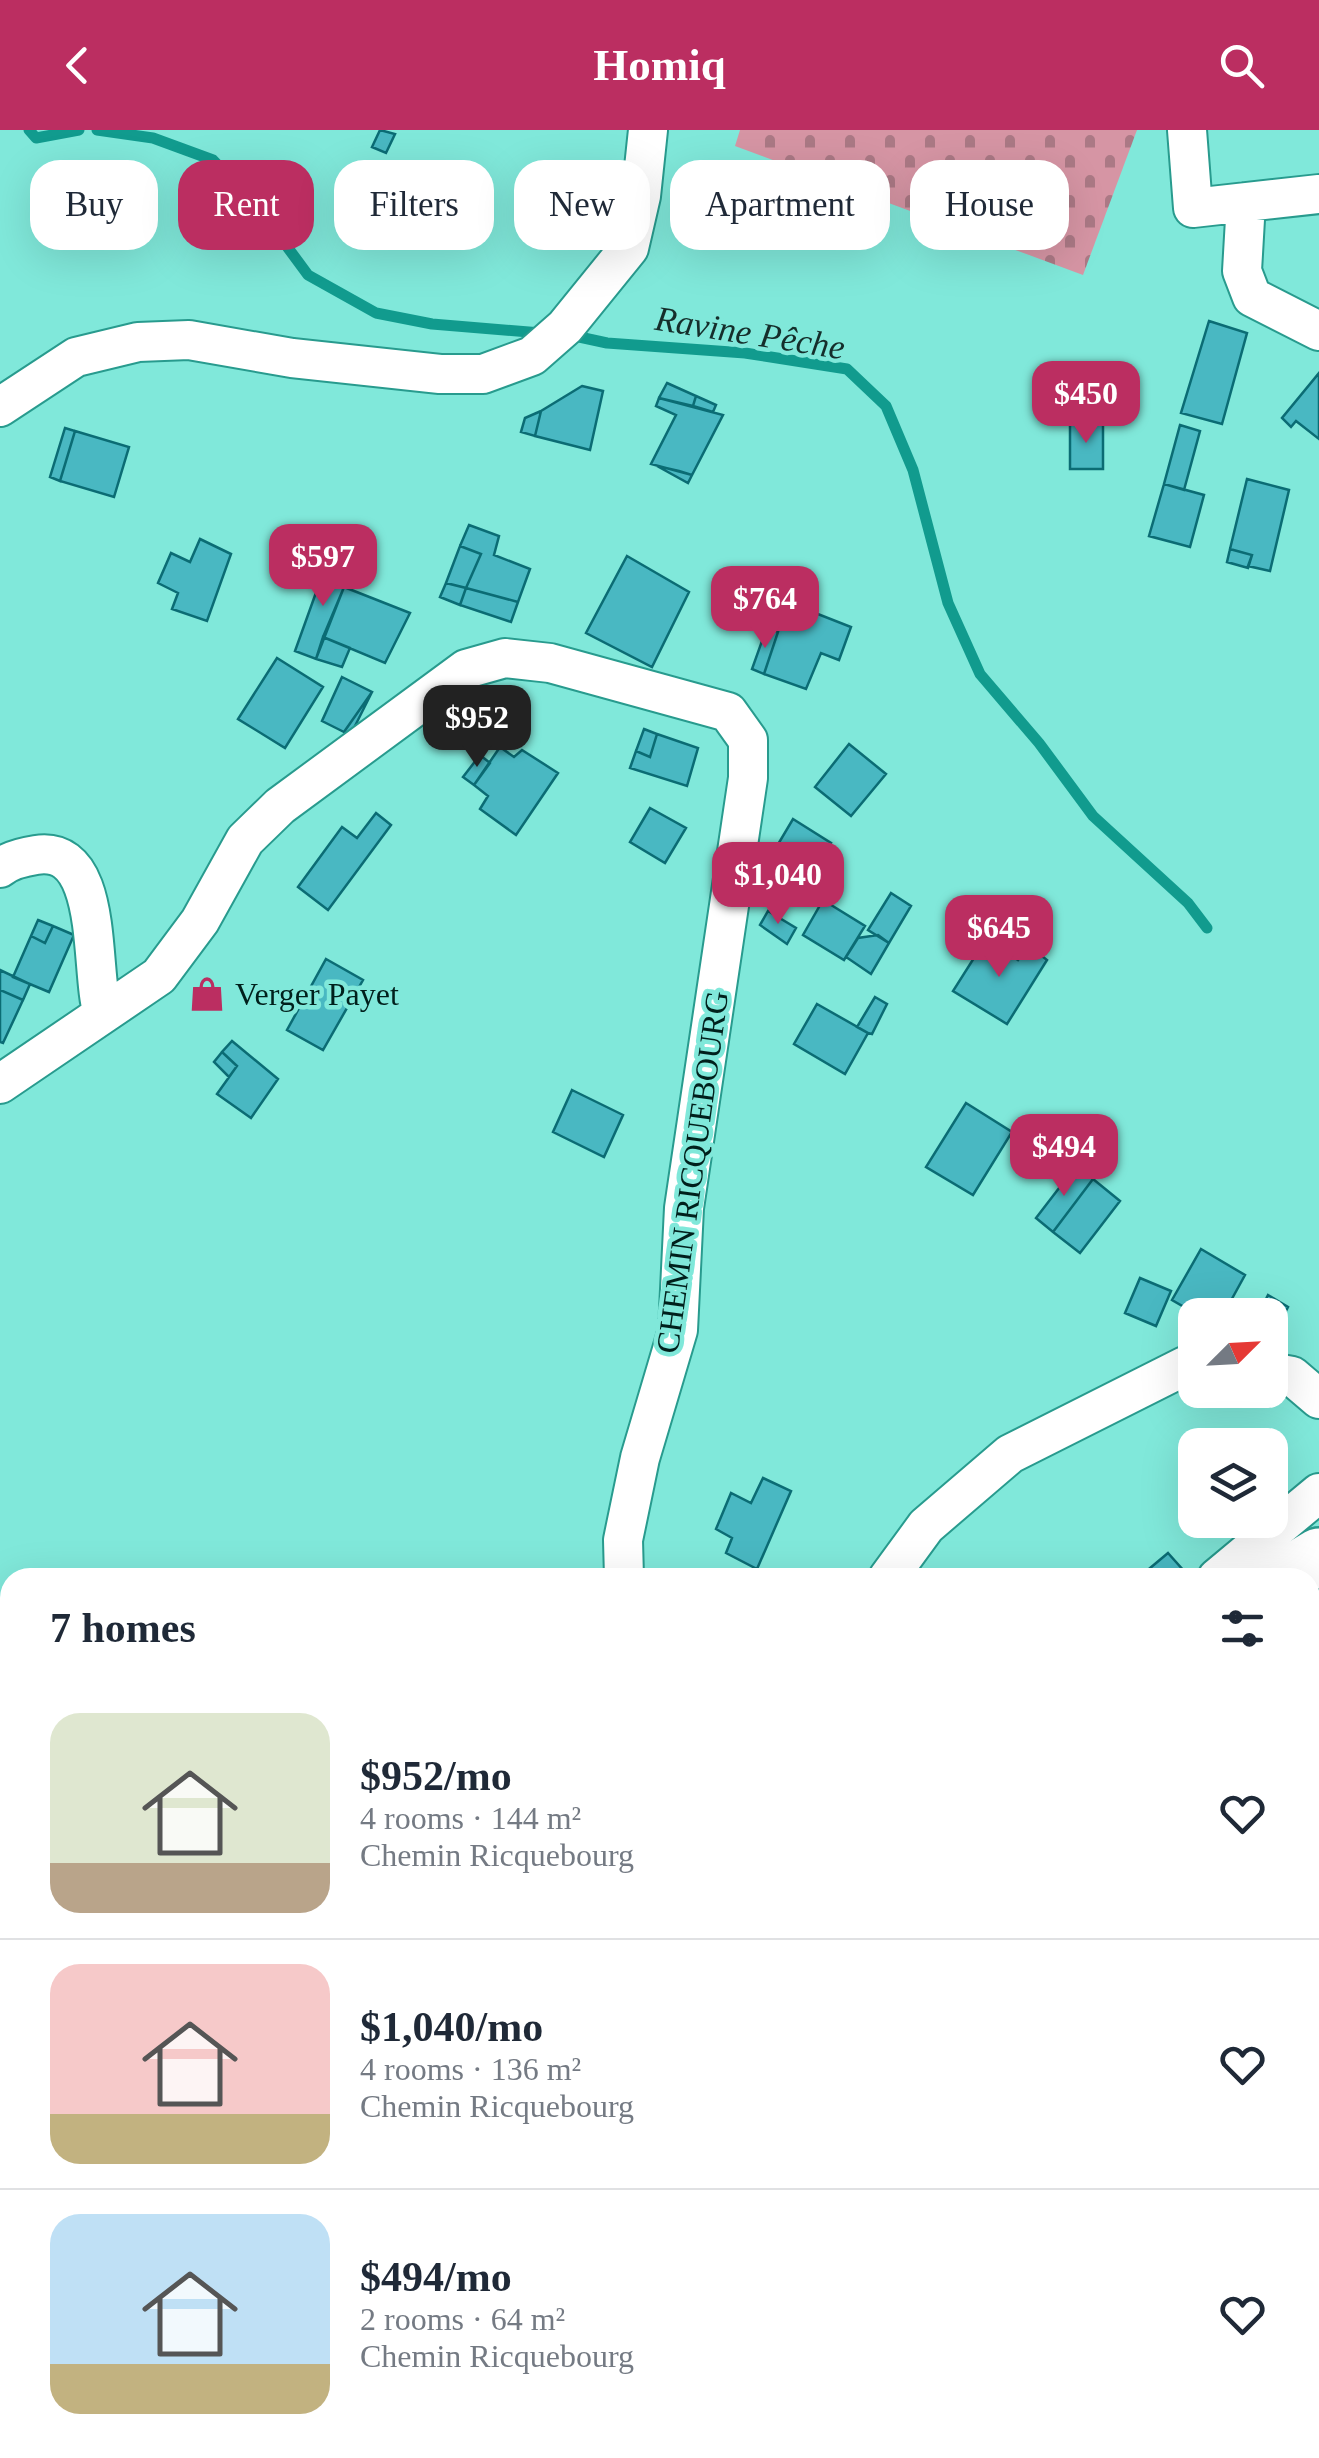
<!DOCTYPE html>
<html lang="en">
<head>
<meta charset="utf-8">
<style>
	body { margin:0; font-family:"Times New Roman",serif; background:#f6f6f7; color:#1f2937; height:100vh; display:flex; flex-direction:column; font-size:38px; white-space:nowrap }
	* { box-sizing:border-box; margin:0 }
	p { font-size:32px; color:#747a83 }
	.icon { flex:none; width:55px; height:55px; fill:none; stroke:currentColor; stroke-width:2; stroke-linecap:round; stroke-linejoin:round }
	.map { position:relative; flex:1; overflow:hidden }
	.panel { position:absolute; left:0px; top:1438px; width:1320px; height:892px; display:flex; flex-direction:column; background:#fff; border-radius:30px 30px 0 0; box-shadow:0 10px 40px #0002 }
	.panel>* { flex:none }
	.guide { position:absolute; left:30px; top:30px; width:1260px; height:90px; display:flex; gap:20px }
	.needle { width:65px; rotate:66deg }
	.tools { position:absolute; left:1178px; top:1168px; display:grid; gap:20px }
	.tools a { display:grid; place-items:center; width:110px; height:110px; border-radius:20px; background:#fff; box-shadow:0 10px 40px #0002; font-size:50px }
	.price { position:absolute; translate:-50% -85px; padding:0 22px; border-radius:20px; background:#bb2e61; color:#fff; font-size:32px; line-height:65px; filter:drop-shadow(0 2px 5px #0008) }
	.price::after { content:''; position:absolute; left:50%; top:60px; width:30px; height:22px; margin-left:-15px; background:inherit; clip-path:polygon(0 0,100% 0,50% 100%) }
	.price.active { background:#222; color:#fff }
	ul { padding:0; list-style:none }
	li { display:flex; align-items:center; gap:30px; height:250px; padding:0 50px }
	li+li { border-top:2px solid #e0e1e3 }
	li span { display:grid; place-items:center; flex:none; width:280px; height:200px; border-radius:30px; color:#555 }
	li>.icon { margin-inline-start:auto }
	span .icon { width:120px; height:120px; fill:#fffc; stroke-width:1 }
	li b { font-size:42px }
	h2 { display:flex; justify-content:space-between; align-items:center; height:120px; padding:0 50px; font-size:42px }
	.pill { padding:0 35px; border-radius:30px; background:#fff; box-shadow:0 10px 40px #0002; font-size:35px; line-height:90px }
	.pill.active { background:#bb2e61; color:#fff }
	header { display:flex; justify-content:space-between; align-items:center; height:130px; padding:0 50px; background:#bb2e61; color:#fff; font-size:45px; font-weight:600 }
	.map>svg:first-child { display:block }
	.cemetery { fill:url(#cemetery-stones) }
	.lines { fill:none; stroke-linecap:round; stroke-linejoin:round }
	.stream { stroke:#119b8e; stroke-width:11 }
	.building { fill:#49b8c2; stroke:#0b6c74; stroke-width:2.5 }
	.minor-casing { stroke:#289b8e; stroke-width:42 }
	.secondary-casing { stroke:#289b8e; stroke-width:60 }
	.minor { stroke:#fff; stroke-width:38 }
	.secondary { stroke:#fff; stroke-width:55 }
	.labels { text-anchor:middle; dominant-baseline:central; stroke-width:9; stroke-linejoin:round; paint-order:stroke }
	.poi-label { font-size:32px; fill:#00201c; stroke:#80e8da; text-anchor:start }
	.street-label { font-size:32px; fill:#00201c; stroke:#80e8da }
	.water-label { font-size:35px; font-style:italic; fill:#152e2b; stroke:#80e8da }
</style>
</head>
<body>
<header><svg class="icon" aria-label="back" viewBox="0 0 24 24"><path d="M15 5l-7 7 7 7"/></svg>Homiq<svg class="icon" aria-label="search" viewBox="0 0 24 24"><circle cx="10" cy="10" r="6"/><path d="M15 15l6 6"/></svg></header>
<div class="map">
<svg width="1319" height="2328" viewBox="0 0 1319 2328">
	<defs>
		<pattern id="cemetery-stones" width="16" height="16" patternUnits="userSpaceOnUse" patternTransform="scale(2.5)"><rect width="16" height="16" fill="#d695a4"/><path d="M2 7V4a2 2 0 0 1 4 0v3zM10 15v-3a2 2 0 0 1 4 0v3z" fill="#ab7985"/></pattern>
	</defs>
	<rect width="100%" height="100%" fill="#80e8da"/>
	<path class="cemetery" d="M 740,0 L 1137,0 L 1083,145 L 735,16 Z"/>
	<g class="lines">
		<path class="stream" d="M 29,0 L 36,8 L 79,0
			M 97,0 L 153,8 L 213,30 L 257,76 L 308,145 L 376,183 L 432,194 L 541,203
			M 570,205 L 607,213 L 745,223 L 847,239 L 886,276 L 913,340 L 948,473 L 980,544 L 1039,613 L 1093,686 L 1188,773 L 1207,798"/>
	</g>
	<path class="building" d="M 380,0 L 395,4 L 386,23 L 372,17 Z
		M 1209,191 L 1247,203 L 1222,294 L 1181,283 Z
		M 1319,243 L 1319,309 L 1296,291 L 1291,297 L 1282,288 Z
		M 667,253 L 696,266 L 693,276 L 659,268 Z
		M 582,256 L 603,261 L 590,320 L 535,306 L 541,281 Z
		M 696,266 L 716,275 L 713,282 L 693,276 Z
		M 659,268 L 723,285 L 692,345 L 651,334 L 676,285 L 656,276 Z
		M 541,281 L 535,306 L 521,302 L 525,288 Z
		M 1070,292 L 1103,293 L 1103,339 L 1070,339 Z
		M 1180,295 L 1200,301 L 1184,360 L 1164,354 Z
		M 65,298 L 75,301 L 60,351 L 50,347 Z
		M 75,301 L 129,317 L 114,367 L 60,351 Z
		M 657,336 L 679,341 L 692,345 L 688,353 Z
		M 1247,349 L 1289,360 L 1270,441 L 1248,436 L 1252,425 L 1230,419 Z
		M 1164,354 L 1204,365 L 1190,417 L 1149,406 Z
		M 469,395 L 499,406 L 494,425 L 530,439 L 518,472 L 466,458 L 481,424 L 460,416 Z
		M 200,409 L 231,424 L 207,491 L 172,479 L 178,463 L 158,453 L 171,423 L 190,432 Z
		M 460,416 L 481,424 L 466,458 L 446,453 Z
		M 1230,419 L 1252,425 L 1248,438 L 1227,432 Z
		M 627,426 L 689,462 L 652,537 L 586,503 Z
		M 327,432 L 354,443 L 349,457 L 344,457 L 316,529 L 295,521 Z
		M 446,453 L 466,458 L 460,475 L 440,467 Z
		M 344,457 L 410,483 L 385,533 L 323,507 Z
		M 466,458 L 518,472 L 511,492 L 460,475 Z
		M 777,468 L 851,497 L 839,530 L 821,523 L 806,559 L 764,544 L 778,502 L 767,497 Z
		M 767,497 L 778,502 L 764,544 L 752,539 Z
		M 323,507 L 350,518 L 342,537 L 316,529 Z
		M 277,528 L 323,557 L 285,618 L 238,589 Z
		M 342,547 L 372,562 L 344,602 L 322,591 Z
		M 372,562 L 350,606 L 344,602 Z
		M 644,599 L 657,604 L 650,627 L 636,621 Z
		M 657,604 L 698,618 L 687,656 L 630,638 L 636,621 L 650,627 Z
		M 849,614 L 886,644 L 851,686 L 815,657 Z
		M 500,617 L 514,627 L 522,620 L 558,643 L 516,705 L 480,679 L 488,666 L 474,655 Z
		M 480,625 L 490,633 L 474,655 L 463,647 Z
		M 650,678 L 686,698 L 665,733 L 630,712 Z
		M 376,683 L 391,695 L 328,780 L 298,757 L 342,697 L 357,708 Z
		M 793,689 L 831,713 L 809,750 L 771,726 Z
		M 777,730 L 806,749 L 790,773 L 762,755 Z
		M 891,763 L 911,776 L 889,813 L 868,800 Z
		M 823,770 L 865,796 L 844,830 L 803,805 Z
		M 768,781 L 796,798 L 787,814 L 760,795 Z
		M 38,790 L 53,796 L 45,813 L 31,806 Z
		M 53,796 L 74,805 L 49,862 L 13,847 L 31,806 L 45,813 Z
		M 878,805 L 889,813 L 871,844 L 846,827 L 858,808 Z
		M 986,809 L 1018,830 L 1029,816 L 1047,830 L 1007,894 L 953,861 Z
		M 326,829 L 363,850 L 323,920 L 287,900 Z
		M 0,840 L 30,854 L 23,870 L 0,860 Z
		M 0,860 L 23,870 L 3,913 L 0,912 Z
		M 875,867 L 887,874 L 872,904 L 868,903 L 857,897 Z
		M 817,874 L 868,903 L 845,944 L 794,914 Z
		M 232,911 L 278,949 L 251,988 L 217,964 L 237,936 L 222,922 Z
		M 222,922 L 237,936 L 229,947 L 214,932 Z
		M 572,960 L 623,985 L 604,1027 L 553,1002 Z
		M 966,973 L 1012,1002 L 973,1065 L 926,1037 Z
		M 1076,1036 L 1093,1049 L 1053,1102 L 1036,1088 Z
		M 1093,1049 L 1120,1071 L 1080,1123 L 1053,1102 Z
		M 1201,1119 L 1245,1145 L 1223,1185 L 1198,1185 L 1172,1170 Z
		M 1140,1148 L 1171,1161 L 1156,1196 L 1125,1183 Z
		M 1268,1165 L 1288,1177 L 1271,1210 L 1270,1185 L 1258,1185 Z
		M 763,1348 L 791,1361 L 757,1439 L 726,1423 L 732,1408 L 716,1399 L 731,1363 L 751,1373 Z
		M 1168,1423 L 1184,1441 L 1177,1448 L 1157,1448 L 1149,1439 Z
		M 5,1472 L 10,1475 L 10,1556 L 0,1550 L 0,1480 Z
		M 0,1550 L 10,1556 L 10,1566 L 0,1560 Z
		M 0,1977 L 10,1982 L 10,1990 L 0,2008 Z
		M 560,2320 L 585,2320 L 580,2328 Z
		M 789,2320 L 867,2320 L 864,2328 L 786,2328 Z
		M 1106,2320 L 1153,2320 L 1151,2328 L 1105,2324 Z"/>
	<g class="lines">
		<defs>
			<path id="minor" d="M 1187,0 L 1193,78 L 1319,64
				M 1246,72 L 1242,141 L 1252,167 L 1319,201
				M 0,277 L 76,227 L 138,212 L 189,210 L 292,228 L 440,244 L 483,244 L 532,226 L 565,197 L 629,118 L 641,66 L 648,0
				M 0,738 C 10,730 23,727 36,725 C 106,714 89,842 103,884
				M 0,954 L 159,846 L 200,791 L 245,710 L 280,676 L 466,539 L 505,528 L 550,533 L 728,582 L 748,610 L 748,648 L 684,1078 L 678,1200 L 640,1328 L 623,1410 L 624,1448
				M 1270,1242 L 1292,1246 L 1319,1269
				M 888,1448 L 926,1396 L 1010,1324 L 1185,1236 L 1195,1235
				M 1217,1448 L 1319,1363
				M 0,2080 L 10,2085
				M 190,2328 L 191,2320"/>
			<path id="secondary" d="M 1282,1448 L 1319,1426
				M 1067,2328 L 1068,2320"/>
		</defs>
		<use href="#minor" class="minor-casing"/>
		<use href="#secondary" class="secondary-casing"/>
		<use href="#minor" class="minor"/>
		<use href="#secondary" class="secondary"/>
	</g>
	<defs>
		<symbol id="shop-bare" viewBox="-9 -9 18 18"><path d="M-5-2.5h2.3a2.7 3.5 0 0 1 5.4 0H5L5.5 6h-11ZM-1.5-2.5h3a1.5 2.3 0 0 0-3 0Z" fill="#bb2e61" stroke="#80e8da" stroke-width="2.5" paint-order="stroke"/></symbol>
	</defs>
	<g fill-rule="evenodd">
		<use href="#shop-bare" x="182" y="839" width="50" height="50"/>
	</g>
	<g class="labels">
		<g class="poi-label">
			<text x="235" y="864">Verger Payet</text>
		</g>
		<g class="street-label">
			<text transform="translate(692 1042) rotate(-82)">CHEMIN RICQUEBOURG</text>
		</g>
		<g class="water-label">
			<text transform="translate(750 203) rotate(9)">Ravine Pêche</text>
		</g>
	</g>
</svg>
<div class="tools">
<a><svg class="needle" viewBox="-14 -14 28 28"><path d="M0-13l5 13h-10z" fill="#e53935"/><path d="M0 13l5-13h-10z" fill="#747a83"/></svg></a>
<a><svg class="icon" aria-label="layers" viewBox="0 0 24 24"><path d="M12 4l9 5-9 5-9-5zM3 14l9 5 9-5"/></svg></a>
</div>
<b class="price" style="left:1086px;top:316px">$450</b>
<b class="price" style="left:323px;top:479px">$597</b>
<b class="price" style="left:765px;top:521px">$764</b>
<b class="price active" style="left:477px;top:640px">$952</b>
<b class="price" style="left:778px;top:797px">$1,040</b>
<b class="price" style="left:999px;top:850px">$645</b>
<b class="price" style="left:1064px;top:1069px">$494</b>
<div class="guide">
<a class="pill">Buy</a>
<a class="pill active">Rent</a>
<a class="pill">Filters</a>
<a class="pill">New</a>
<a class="pill">Apartment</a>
<a class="pill">House</a>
</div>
<section class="panel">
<h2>7 homes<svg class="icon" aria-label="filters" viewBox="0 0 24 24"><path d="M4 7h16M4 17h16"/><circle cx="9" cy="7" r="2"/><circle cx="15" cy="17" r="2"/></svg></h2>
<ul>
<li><span style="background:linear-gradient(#dfe7d0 75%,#b9a48a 0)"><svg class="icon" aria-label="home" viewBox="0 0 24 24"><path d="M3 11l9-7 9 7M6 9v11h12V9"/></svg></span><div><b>$952/mo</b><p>4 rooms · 144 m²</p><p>Chemin Ricquebourg</p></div><svg class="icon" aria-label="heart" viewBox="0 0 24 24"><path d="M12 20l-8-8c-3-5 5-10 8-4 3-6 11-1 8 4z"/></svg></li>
<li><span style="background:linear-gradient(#f6c9c9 75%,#c2b280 0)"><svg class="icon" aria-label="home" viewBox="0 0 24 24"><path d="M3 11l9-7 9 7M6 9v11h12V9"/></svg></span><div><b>$1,040/mo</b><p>4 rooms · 136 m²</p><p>Chemin Ricquebourg</p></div><svg class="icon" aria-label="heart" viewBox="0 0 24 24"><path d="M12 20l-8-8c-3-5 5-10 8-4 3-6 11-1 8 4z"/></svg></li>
<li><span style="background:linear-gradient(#bfe0f5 75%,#c2b280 0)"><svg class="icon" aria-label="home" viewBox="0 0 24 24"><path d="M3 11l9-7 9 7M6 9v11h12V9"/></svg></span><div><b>$494/mo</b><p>2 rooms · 64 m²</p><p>Chemin Ricquebourg</p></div><svg class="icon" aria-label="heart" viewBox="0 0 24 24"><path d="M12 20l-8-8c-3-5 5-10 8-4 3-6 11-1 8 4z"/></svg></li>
</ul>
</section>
</div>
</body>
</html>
